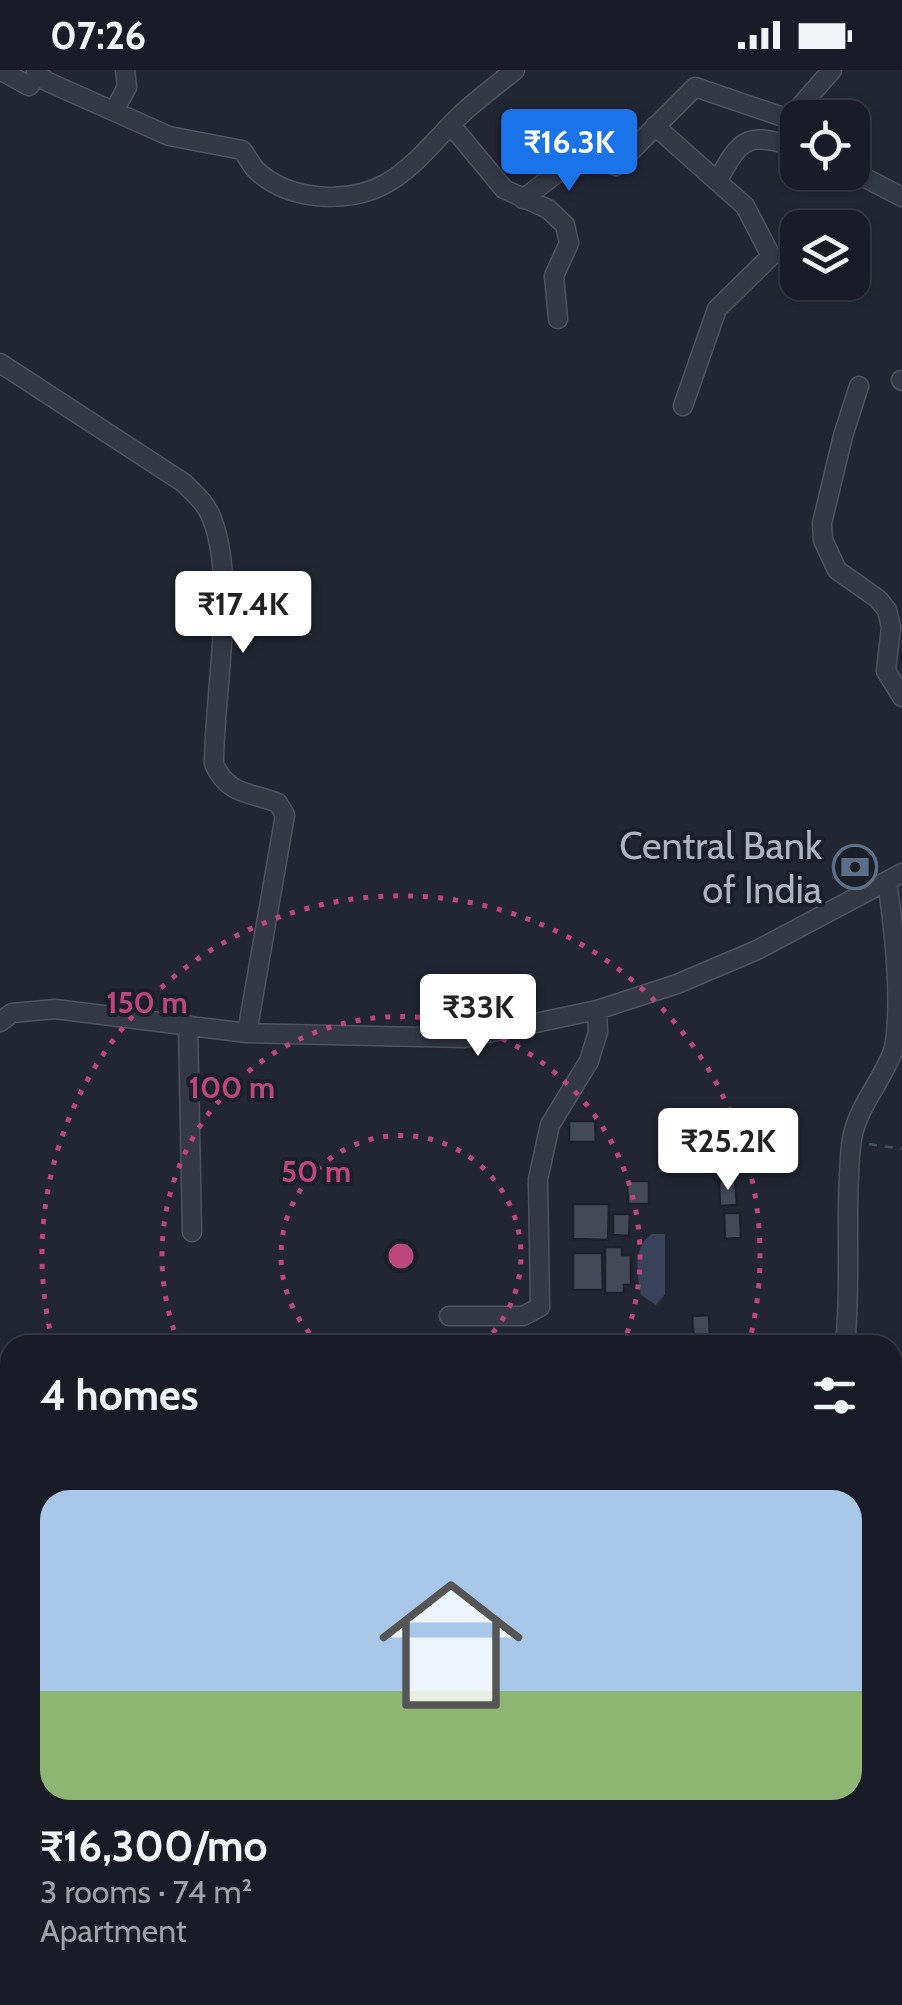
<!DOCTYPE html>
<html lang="en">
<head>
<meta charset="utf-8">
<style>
	body { margin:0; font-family:Cabin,sans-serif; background:#22252e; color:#f1f3f6; height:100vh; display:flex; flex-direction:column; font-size:38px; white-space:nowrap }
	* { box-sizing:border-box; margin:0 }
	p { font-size:32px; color:#9fa1a7 }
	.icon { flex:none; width:55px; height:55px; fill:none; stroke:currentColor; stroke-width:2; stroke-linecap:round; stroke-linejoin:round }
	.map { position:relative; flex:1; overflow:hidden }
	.details { position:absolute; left:0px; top:1265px; width:902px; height:670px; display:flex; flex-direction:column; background:#191c26; border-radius:30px 30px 0 0; box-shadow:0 2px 8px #0004,0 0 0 2px #373a43 }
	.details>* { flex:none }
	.fabs { position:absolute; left:780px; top:30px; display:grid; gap:20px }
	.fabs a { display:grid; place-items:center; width:90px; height:90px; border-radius:20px; background:#191c26; box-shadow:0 2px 8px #0004,0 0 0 2px #373a43; font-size:50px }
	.price { position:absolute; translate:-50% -85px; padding:0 22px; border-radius:10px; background:#fff; color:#222; font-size:32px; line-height:65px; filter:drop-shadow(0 2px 5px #0008) }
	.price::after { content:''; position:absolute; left:50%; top:60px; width:30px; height:22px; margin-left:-15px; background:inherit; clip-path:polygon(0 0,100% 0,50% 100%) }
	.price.active { background:#1a73e8; color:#fff }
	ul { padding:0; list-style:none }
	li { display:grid; align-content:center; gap:20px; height:530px; padding:0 40px }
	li+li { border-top:2px solid #373a43 }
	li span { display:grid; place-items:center; height:310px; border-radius:30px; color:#555 }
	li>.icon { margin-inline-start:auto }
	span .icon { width:180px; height:180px; fill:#fffc; stroke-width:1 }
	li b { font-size:42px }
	h2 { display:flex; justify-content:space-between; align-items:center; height:120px; padding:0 40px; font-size:42px }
	.status { display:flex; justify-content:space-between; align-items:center; height:70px; padding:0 50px; background:#191c26; direction:ltr }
	.status svg { height:28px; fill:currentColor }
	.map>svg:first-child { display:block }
	.water { fill:#38425a }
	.building { fill:#434956; stroke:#1c2029; stroke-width:2.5 }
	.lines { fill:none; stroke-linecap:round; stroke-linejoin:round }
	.minor-casing { stroke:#4f535e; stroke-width:21 }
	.path { stroke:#445155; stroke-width:2.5; stroke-dasharray:8 8; stroke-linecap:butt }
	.minor { stroke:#343843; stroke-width:18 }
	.ring { fill:none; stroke:#bc4679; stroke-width:5; stroke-dasharray:5 10 }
	.labels { text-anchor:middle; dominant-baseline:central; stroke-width:8; stroke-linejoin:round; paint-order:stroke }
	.poi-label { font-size:38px; fill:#aeb3c0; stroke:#1a1e27; text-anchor:end }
	.centre { fill:#bc4679; stroke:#1a1e27; stroke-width:5 }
	.ring-label { font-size:30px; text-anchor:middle; font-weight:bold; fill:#bc4679; stroke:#1a1e27; stroke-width:8; stroke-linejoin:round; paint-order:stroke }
</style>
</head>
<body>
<div class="status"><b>07:26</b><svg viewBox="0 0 49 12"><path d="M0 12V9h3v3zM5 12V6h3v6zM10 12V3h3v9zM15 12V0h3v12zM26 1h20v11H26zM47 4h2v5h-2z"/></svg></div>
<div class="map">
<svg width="902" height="1935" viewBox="0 0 902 1935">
	<rect width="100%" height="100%" fill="#212632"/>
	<path class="water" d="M 652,1164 L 665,1164 L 665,1224 L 656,1235 L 641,1225 C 637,1204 632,1177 652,1164 Z"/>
	<path class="building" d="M 715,1040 L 716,1066 L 700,1067 L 699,1041 Z
		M 569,1051 L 595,1051 L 596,1072 L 569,1072 Z
		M 723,1077 L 725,1102 L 708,1103 L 707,1078 Z
		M 735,1110 L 737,1135 L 720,1136 L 719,1111 Z
		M 627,1111 L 649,1111 L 649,1134 L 628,1134 Z
		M 573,1134 L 609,1134 L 608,1170 L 573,1169 Z
		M 724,1143 L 740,1143 L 741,1168 L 725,1169 Z
		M 613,1144 L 630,1144 L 629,1166 L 613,1165 Z
		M 605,1177 L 622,1177 L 622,1185 L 631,1185 L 631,1215 L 624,1215 L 624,1223 L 605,1223 Z
		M 573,1183 L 602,1183 L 603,1220 L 573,1220 Z
		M 709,1245 L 710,1270 L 694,1271 L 692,1246 Z"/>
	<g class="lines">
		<defs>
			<path id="minor" d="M 0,0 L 29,16 L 38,5 L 36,0
				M 38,5 L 48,12 L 169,66 L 242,80 C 247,86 250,93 255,99 C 287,131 348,135 387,113 C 418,95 440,63 467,39 C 482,26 499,13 515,0
				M 114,41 L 127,17 L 125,0
				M 451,55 L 504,119 L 548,139 L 565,155 L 569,173 L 554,206 L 558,249
				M 655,56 L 745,136 L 771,186 L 717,239 L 683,336
				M 852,101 L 902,127
				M 718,110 C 742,66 747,63 798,77
				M 523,129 L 583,83 L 616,96 L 695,17 L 789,49 L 832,0
				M 0,293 L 184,413 C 195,424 207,434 212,449 C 237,513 214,623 214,694 C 228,725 249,722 278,733 L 285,745 L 247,963
				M 901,310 L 902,311
				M 859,316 L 843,366 L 822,453 L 823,470 L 837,500 L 878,529 L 887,540 L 891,557 L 886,601 L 902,627
				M 0,952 L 12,943 L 55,939 L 247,963 L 464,968 L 597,940 L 677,914 L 757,880 L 902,803
				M 188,955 L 192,1162
				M 449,1246 L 523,1246 L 540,1237 L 538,1109 L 550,1055 L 589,991 L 598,962 L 597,940
				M 845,1275 C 852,1209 844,1142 851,1076 C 854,1039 883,1012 894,978 C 902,931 894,859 887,811
				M 0,1490 L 10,1488
				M 884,1935 L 886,1925"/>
		</defs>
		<use href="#minor" class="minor-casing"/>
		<path class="path" d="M 869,1074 L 902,1079"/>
		<use href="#minor" class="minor"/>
	</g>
	<g class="ring">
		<path d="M320 1274A120 120 0 1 1 482 1274"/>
		<path d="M179 1274A239 239 0 1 1 623 1274"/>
		<path d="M53 1273A359 359 0 1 1 749 1273"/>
	</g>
	<defs>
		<symbol id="bank-ring" viewBox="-11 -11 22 22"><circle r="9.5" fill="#1a1e27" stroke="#5c6f8a" stroke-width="1.5"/><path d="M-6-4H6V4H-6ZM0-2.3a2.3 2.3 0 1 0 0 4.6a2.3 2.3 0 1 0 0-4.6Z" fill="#5c6f8a"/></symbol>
	</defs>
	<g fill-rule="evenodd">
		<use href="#bank-ring" x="830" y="772" width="50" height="50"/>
	</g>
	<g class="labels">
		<g class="poi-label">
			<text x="822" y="775">Central Bank<tspan x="822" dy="44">of India</tspan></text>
		</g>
	</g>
	<circle cx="401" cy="1186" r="15" class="centre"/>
	<g class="ring-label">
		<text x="147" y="943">150 m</text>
		<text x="232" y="1028">100 m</text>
		<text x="316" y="1112">50 m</text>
	</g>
</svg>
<div class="fabs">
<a><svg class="icon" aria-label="locate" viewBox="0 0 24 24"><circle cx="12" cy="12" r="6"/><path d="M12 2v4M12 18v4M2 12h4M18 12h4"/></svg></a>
<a><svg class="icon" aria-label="layers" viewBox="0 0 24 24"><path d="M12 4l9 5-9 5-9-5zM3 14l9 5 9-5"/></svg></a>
</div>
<b class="price active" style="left:569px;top:124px">₹16.3K</b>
<b class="price" style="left:243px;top:586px">₹17.4K</b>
<b class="price" style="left:478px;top:989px">₹33K</b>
<b class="price" style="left:728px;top:1123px">₹25.2K</b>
<section class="details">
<h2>4 homes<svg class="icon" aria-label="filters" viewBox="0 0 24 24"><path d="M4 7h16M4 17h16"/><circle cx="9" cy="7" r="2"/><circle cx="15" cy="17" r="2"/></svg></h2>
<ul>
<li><span style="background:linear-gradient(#a9c7e8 65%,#8fb573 0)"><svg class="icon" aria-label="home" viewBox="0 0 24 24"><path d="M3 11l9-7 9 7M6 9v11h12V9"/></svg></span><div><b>₹16,300/mo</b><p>3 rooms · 74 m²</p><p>Apartment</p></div></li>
</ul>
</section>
</div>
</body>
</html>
